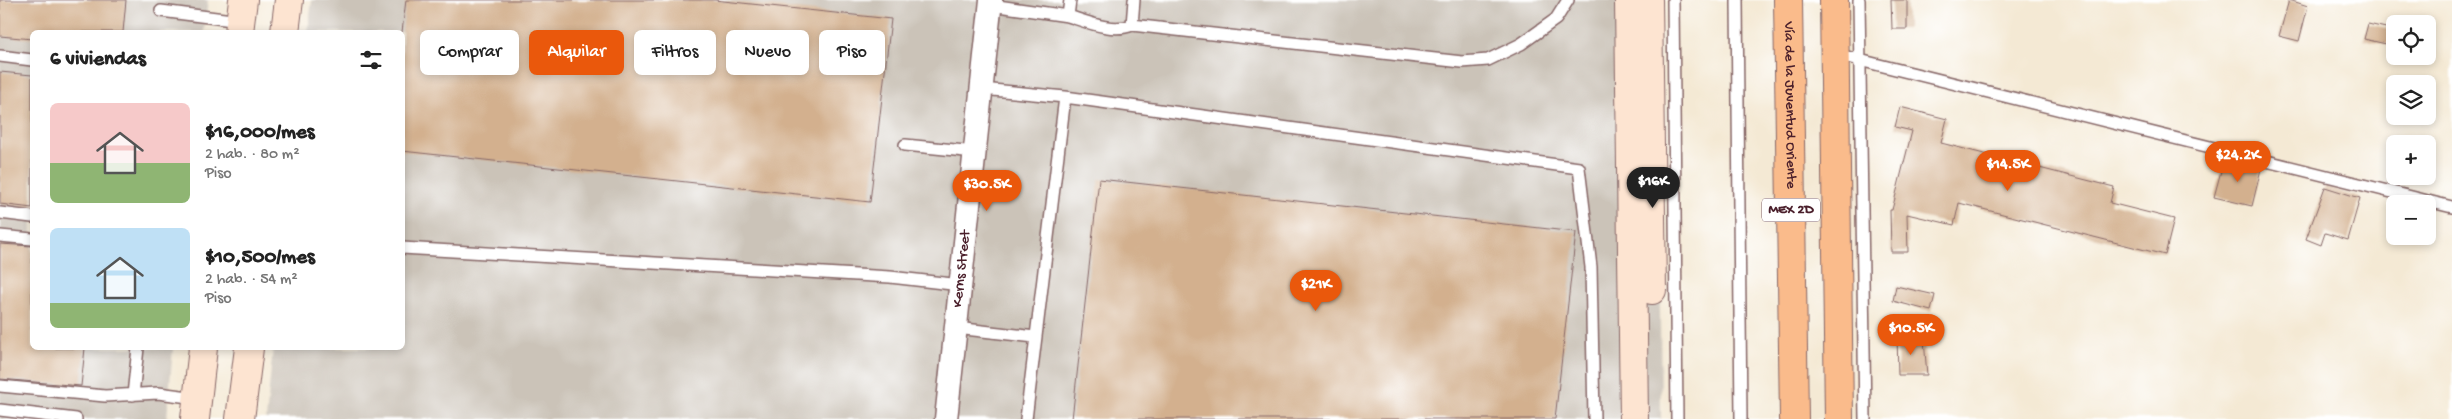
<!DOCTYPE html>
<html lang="es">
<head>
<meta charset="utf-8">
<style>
	body { margin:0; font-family:"Gochi Hand",sans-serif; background:#f2f2f2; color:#222; height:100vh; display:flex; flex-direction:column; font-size:19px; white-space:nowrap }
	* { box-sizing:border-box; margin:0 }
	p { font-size:16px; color:#767676 }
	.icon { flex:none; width:28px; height:28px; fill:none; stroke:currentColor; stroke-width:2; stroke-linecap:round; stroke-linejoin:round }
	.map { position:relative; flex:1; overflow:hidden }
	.side { position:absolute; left:30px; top:30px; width:375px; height:320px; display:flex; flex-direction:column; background:#fff; border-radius:8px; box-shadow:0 2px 8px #0003 }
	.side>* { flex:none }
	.hud { position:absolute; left:420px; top:30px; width:475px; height:45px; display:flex; gap:10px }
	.tools { position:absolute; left:2386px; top:15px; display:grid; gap:10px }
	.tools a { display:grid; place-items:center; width:50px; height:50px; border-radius:8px; background:#fff; box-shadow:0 2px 8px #0003; font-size:25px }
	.price { position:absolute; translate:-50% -42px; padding:0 11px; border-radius:18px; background:#ea580c; color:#fff; font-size:16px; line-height:32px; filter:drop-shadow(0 1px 2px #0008) }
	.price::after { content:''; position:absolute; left:50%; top:30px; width:15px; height:11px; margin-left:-8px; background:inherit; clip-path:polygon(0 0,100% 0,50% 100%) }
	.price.current { background:#222; color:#fff }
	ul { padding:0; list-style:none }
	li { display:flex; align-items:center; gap:15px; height:125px; padding:0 20px }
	li span { display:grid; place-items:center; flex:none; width:140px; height:100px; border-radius:8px; color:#555 }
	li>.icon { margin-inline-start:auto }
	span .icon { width:60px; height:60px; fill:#fffc; stroke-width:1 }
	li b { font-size:21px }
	h2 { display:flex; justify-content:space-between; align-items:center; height:60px; padding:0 20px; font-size:21px }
	.tag { padding:0 18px; border-radius:8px; background:#fff; box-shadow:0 2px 8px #0003; font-size:18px; line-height:45px }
	.tag.current { background:#ea580c; color:#fff }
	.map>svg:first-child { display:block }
	.industrial { fill:#cbc3b8 }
	.building { fill:#d3b08e }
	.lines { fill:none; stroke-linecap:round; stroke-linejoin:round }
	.service-casing { stroke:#866666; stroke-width:14 }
	.minor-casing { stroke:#866666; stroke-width:25 }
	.secondary-casing { stroke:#866666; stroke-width:30 }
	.trunk-casing { stroke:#866666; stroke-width:30 }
	.service { stroke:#fff; stroke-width:11 }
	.minor { stroke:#fff; stroke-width:22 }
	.secondary { stroke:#fde4d1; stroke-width:28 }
	.trunk { stroke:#fabb8b; stroke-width:28 }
	.labels { text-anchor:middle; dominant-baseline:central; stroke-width:4; stroke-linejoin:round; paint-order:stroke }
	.shield { fill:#fff; stroke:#80626b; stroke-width:1 }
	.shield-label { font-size:14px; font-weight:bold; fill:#4a1f2b }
	.street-label { font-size:15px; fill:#4a1f2b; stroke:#fff }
</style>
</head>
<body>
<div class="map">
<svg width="2452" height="419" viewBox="0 0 2452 419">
	<rect width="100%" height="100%" fill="#fff"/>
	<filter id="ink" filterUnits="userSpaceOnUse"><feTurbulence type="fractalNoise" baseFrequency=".02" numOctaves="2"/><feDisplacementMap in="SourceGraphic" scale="10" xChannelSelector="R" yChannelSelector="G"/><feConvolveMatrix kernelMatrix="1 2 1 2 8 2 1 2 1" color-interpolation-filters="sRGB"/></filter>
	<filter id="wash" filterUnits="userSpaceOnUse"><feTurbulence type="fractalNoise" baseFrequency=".0096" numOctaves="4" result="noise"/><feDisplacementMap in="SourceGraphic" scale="20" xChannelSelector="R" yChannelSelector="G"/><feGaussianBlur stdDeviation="1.12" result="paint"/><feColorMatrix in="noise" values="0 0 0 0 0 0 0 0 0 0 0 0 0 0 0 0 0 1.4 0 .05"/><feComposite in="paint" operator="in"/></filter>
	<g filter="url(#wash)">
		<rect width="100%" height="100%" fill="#f4e9d4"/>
		<path class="industrial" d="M 0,0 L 208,0 L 204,32 L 32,32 L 32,348 L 173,348 L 167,419 L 0,419 Z
			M 312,0 L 1657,0 L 1661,419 L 266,419 L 273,348 L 402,348 L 402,32 L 308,32 Z"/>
		<g id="blocks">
			<path class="building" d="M 0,0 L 126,0 L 123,32 L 32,32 L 32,39 L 0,36 Z
				M 406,0 L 714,0 L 891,19 L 870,202 L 402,151 L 402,32 Z
				M 1891,0 L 1907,0 L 1907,29 L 1892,29 Z
				M 2289,0 L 2308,6 L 2299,41 L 2279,36 Z
				M 2368,24 L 2395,30 L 2395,46 L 2364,39 Z
				M 0,72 L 32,75 L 32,208 L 0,204 Z
				M 1900,107 L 1947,119 L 1941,143 L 2114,187 L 2110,203 L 2174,219 L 2165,255 L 1959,203 L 1954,225 L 1907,214 L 1908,252 L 1891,252 L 1890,210 L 1892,210 L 1912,131 L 1895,127 Z
				M 2224,160 L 2261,169 L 2252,206 L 2214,197 Z
				M 1099,179 L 1576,232 L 1555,419 L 1072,419 Z
				M 2325,187 L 2360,198 L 2348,240 L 2325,233 L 2321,245 L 2306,239 Z
				M 0,244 L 32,246 L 32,348 L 85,348 L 81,386 L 0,379 Z
				M 1896,286 L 1935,295 L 1931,311 L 1893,301 Z
				M 1913,334 L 1913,340 L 1924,340 L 1927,375 L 1898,375 L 1897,335 Z"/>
		</g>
	</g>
	<g filter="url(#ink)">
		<use href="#blocks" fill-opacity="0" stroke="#866666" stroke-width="1"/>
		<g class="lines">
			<defs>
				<path id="service" d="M 1673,0 L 1677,419
					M 1737,0 L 1741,419
					M 1859,0 L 1865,419
					M 991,5 L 1068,16 L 1070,0
					M 161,11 L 240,21
					M 1068,16 C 1087,22 1113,33 1132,25 L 1462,62 L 1488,60 L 1521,44 L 1556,19 L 1568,0
					M 1132,25 L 1134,0
					M 1835,54 L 2452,207
					M 0,56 L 32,60
					M 982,89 L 1065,97 L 1026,419
					M 1065,97 L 1579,168 L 1591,267 L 1594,419
					M 905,145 L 975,152
					M 0,213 L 32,217
					M 0,236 L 32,239
					M 402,248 L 890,277 L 961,285
					M 956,328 L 1035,337
					M 0,386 L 105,396 L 158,393 L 197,398
					M 133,395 L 138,348
					M 0,410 L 76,419"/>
				<g id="minor">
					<path id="s1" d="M 946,419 L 991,0"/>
				</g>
				<path id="secondary" d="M 1629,0 L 1634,419
					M 1648,0 L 1652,290
					M 239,32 L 243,0
					M 285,32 L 289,0
					M 195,419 L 203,348
					M 240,419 L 249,348"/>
				<g id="trunk">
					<path id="s2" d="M 1788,0 L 1794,419"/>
					<path d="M 1834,0 L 1839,419"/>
				</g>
			</defs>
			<use href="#service" class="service-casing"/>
			<use href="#minor" class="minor-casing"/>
			<use href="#secondary" class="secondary-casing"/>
			<use href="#trunk" class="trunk-casing"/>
			<use href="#service" class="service"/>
			<use href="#minor" class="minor"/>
			<use href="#secondary" class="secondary"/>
			<use href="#trunk" class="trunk"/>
		</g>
	</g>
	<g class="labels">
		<rect class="shield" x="1762" y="198.5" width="58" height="23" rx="4"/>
		<g class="shield-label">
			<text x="1791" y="210">MEX 2D</text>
		</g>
		<g class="street-label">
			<text stroke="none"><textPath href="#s2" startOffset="105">Vía de la Juventud Oriente</textPath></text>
			<text stroke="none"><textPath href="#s1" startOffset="151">Kerns Street</textPath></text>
		</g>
	</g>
</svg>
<div class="tools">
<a><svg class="icon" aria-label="locate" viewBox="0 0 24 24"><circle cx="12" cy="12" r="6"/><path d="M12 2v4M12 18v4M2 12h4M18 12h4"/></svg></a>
<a><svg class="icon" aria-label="layers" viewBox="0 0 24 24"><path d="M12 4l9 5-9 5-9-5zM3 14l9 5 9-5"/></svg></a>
<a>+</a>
<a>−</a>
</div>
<b class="price" style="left:2238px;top:183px">$24.2K</b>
<b class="price" style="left:2008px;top:192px">$14.5K</b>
<b class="price current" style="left:1653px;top:209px">$16K</b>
<b class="price" style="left:987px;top:212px">$30.5K</b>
<b class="price" style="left:1316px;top:312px">$21K</b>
<b class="price" style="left:1911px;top:356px">$10.5K</b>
<div class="hud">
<a class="tag">Comprar</a>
<a class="tag current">Alquilar</a>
<a class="tag">Filtros</a>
<a class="tag">Nuevo</a>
<a class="tag">Piso</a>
</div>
<section class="side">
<h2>6 viviendas<svg class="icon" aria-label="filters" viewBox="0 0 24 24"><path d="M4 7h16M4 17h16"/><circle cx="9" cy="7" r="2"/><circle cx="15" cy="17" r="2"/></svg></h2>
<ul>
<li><span style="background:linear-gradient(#f6c9c9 60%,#8fb573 0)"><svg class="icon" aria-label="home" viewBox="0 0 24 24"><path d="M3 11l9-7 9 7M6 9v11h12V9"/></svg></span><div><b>$16,000/mes</b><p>2 hab. · 80 m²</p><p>Piso</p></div></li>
<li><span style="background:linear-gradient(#bfe0f5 75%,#8fb573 0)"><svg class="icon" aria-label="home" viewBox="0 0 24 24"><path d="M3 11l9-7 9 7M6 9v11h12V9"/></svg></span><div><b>$10,500/mes</b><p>2 hab. · 54 m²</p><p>Piso</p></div></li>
</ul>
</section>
</div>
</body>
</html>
